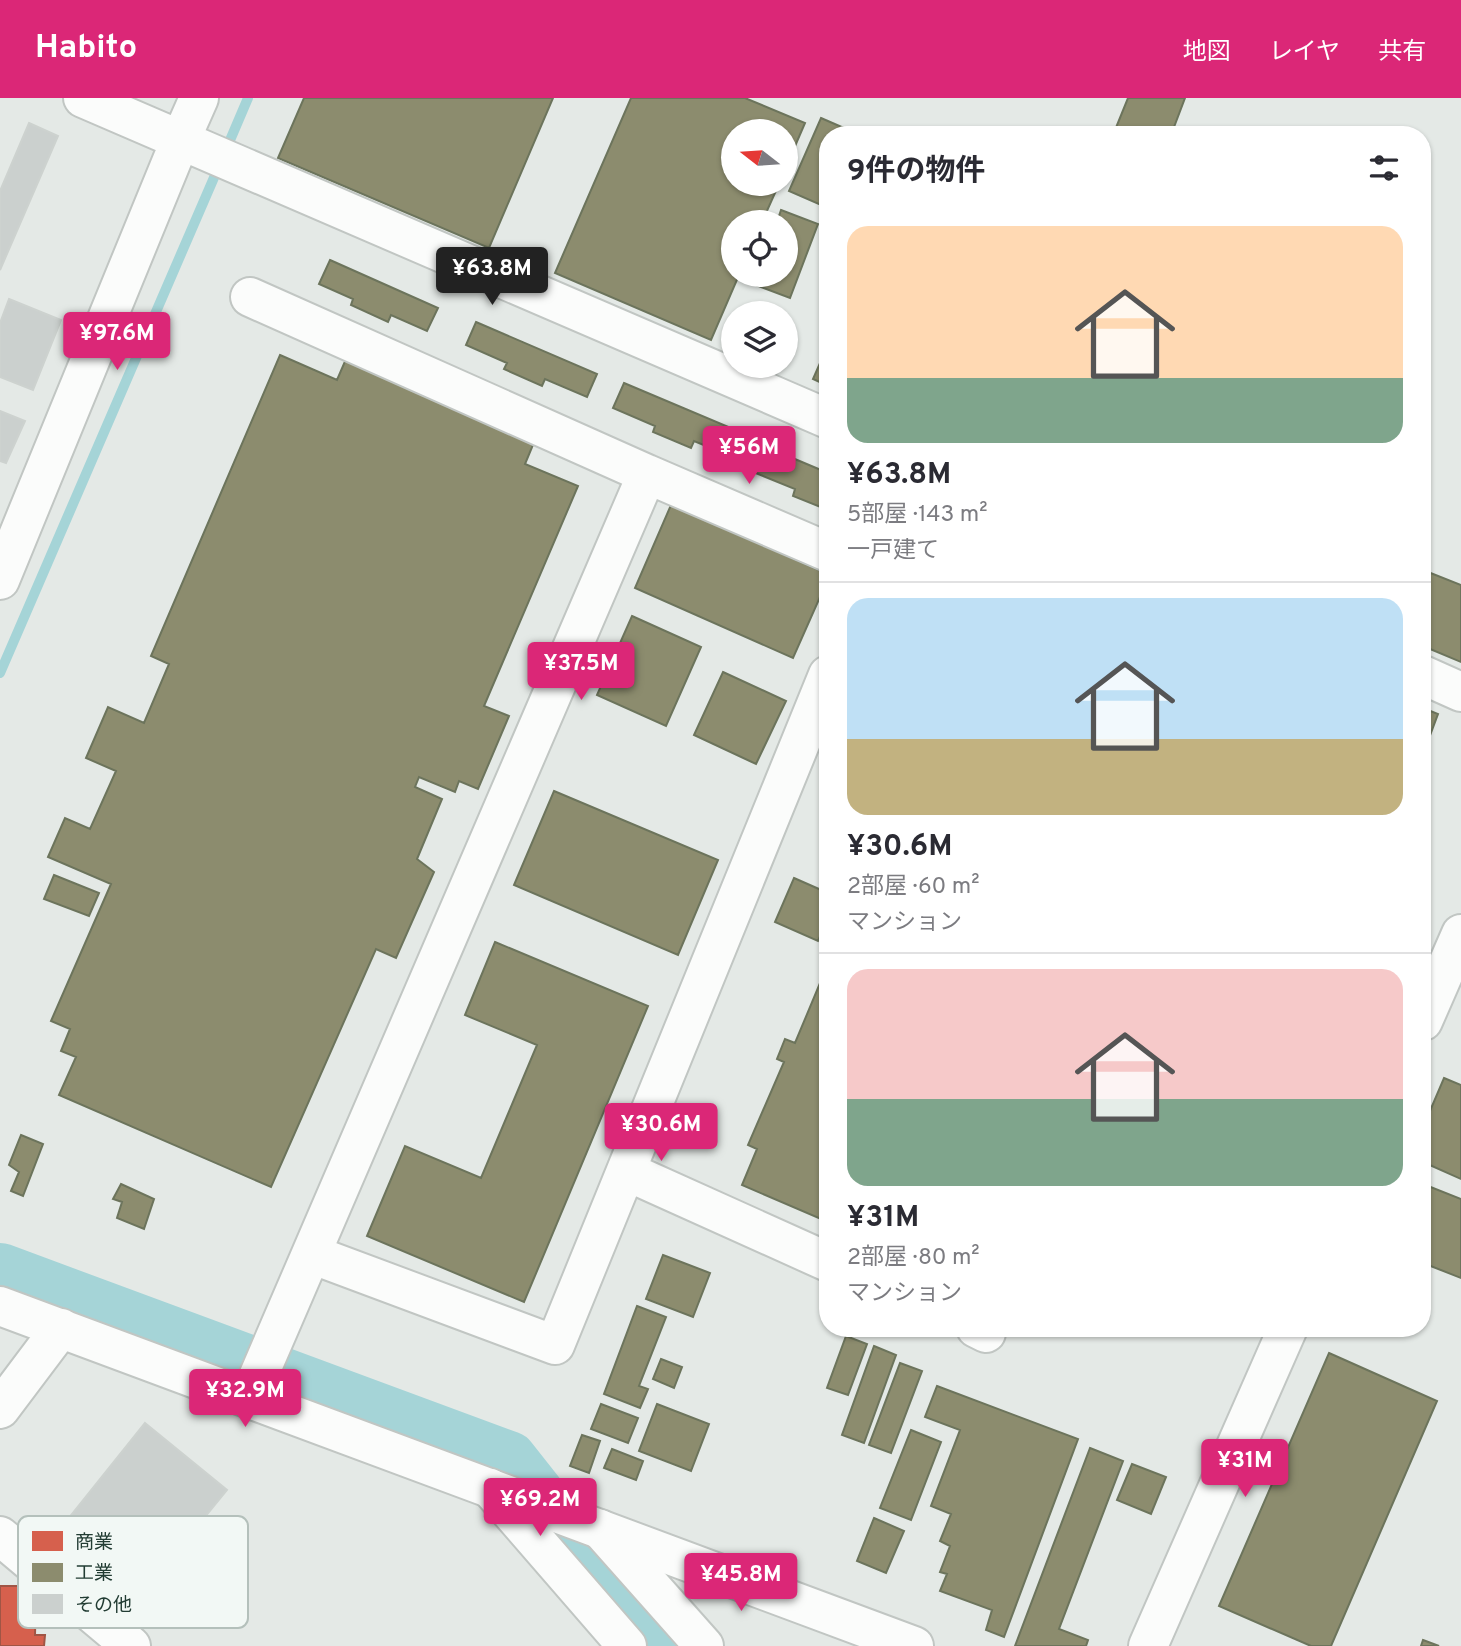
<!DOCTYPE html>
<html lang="ja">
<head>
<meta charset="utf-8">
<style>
	body { margin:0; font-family:Overpass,"Noto Sans JP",sans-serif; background:#f7f7f7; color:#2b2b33; height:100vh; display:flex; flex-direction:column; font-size:26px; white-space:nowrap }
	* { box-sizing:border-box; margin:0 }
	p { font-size:23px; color:#7c7c81 }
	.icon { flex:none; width:38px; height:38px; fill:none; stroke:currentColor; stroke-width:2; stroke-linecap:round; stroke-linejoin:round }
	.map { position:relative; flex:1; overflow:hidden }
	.side { position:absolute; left:819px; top:28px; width:612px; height:1211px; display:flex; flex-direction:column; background:#fff; border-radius:28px; box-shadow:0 2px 5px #0004 }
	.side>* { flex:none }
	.needle { width:46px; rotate:287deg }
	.fabs { position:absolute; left:721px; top:21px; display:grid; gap:14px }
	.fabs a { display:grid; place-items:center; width:77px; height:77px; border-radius:50%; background:#fff; box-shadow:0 2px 5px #0004; font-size:35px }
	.price { position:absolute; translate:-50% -60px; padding:0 16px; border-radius:7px; background:#db2777; color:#fff; font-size:23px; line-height:46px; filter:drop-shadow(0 2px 4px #0008) }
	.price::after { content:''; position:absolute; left:50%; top:42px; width:21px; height:16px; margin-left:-10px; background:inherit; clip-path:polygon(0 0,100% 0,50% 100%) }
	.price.active { background:#222; color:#fff }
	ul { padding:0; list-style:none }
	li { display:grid; align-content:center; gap:14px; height:371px; padding:0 28px }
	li+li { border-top:2px solid #e1e1e2 }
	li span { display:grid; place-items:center; height:217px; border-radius:21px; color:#555 }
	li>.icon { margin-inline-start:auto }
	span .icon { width:126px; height:126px; fill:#fffc; stroke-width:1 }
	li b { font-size:30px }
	h2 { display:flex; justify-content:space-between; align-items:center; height:84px; padding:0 28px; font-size:30px }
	header { display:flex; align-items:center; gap:42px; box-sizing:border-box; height:98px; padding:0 35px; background:#db2777; color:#fff }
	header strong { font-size:33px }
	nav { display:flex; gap:38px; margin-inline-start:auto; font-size:24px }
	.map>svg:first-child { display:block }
	.shops { fill:#d6604d; stroke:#a05545; stroke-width:2 }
	.industry { fill:#8c8c6e; stroke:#6c745c; stroke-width:2 }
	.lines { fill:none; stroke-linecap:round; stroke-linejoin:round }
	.stream { stroke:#a5d4d7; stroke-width:10 }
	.river { stroke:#a5d4d7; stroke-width:60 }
	.building { fill:#cbd0ce; stroke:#cdd2cf; stroke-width:2 }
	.minor-casing { stroke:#c1c6c3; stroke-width:42 }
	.tertiary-casing { stroke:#c1c6c3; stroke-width:42 }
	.minor { stroke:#fbfcfb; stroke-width:38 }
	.tertiary { stroke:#fbfcfb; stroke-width:38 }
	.key { fill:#f2f8f5; stroke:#b4c0bb; stroke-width:2 }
	.key-label { font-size:19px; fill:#223c33 }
</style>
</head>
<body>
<header>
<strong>Habito</strong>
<nav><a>地図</a><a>レイヤ</a><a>共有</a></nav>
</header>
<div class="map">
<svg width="1461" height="1548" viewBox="0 0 1461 1548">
	<rect width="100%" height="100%" fill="#e4e9e6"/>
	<path class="shops" d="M 0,1488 L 20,1488 L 20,1496 L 36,1496 L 35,1537 L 45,1537 L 44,1548 L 0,1548 Z"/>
	<path class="industry" d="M 304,0 L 553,0 L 489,150 L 278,60 Z
		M 631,0 L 745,0 L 805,25 L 786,69 L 786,33 L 733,33 L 733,86 L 779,86 L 762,124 L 733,124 L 733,177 L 739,177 L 711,242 L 555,175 Z
		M 1128,0 L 1185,0 L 1171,37 L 1113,37 Z
		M 821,20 L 860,37 L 828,37 L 828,110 L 789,93 Z
		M 781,112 L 818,126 L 790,200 L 753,186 L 757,177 L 786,177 L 786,124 L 777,124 Z
		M 330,162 L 438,210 L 427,233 L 391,217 L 388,224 L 351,207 L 353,201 L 319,186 Z
		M 476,224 L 597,276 L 587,299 L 545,281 L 542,288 L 504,271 L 507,265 L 466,247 Z
		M 828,247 L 828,288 L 813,281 Z
		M 280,257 L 337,282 L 346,261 L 535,342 L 525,366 L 578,388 L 484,608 L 509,618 L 478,691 L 459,683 L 455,694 L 419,679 L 415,689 L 442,701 L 417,761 L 434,774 L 396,860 L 376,851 L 271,1089 L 59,997 L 76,959 L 61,953 L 70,931 L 51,923 L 111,786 L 48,759 L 65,720 L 90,731 L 116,673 L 86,660 L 108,609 L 144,625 L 169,566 L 151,558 Z
		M 624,285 L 738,333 L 728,357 L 694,343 L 691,350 L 653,334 L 655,328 L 613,310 Z
		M 764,348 L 828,375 L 828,412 L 793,398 L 795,391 L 753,374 Z
		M 671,407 L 828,476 L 828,481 L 793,560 L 635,490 Z
		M 1423,472 L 1461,487 L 1461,564 L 1423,548 Z
		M 632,518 L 701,549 L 666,628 L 597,597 Z
		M 723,574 L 786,603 L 756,666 L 694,637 Z
		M 1423,610 L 1438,616 L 1429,640 L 1423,637 Z
		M 554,693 L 718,762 L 678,857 L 514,787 Z
		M 54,777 L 99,795 L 89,818 L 44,801 Z
		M 794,780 L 828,795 L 828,820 L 818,843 L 775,824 Z
		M 495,844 L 648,908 L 524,1204 L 367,1138 L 405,1048 L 481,1080 L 537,947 L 465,917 Z
		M 828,866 L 828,1124 L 742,1087 L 757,1051 L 748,1047 L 784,964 L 777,961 L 785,941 L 795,945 Z
		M 1444,980 L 1461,987 L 1461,1081 L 1423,1064 L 1423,1011 L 1430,1013 Z
		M 21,1037 L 43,1046 L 23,1098 L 11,1093 L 19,1074 L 9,1067 Z
		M 121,1086 L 154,1101 L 144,1131 L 117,1120 L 122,1104 L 113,1101 Z
		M 1423,1086 L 1461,1101 L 1461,1180 L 1423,1165 Z
		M 663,1157 L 710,1175 L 693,1219 L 646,1201 Z
		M 637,1208 L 666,1219 L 639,1288 L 648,1291 L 640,1310 L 604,1296 Z
		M 846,1238 L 867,1246 L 848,1297 L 827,1290 Z
		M 874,1248 L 896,1257 L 864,1345 L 842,1337 Z
		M 1329,1255 L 1437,1303 L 1331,1548 L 1311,1548 L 1219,1508 Z
		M 661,1261 L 682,1269 L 674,1290 L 653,1281 Z
		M 900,1265 L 922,1273 L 891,1355 L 869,1347 Z
		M 937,1288 L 1078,1341 L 1004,1539 L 986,1532 L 992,1512 L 940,1493 L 947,1476 L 940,1474 L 950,1448 L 940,1443 L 951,1416 L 931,1408 L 960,1332 L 925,1319 Z
		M 601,1306 L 638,1320 L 628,1345 L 591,1331 Z
		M 657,1306 L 709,1326 L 691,1373 L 639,1353 Z
		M 911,1332 L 941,1344 L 911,1422 L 880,1410 Z
		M 582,1337 L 600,1343 L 589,1375 L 570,1368 Z
		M 1090,1350 L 1123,1363 L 1059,1531 L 1088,1542 L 1086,1548 L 1015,1548 Z
		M 612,1351 L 643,1363 L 636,1382 L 604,1370 Z
		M 1132,1366 L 1166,1379 L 1151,1416 L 1117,1402 Z
		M 874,1420 L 904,1433 L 886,1475 L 857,1463 Z
		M 1423,1542 L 1439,1548 L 1421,1548 Z"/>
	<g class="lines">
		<path class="stream" d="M 225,54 L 248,0
			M 0,575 L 219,68"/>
		<path class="river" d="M 0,1175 L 508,1363 L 561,1430 L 662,1548"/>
	</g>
	<path class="building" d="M 29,25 L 58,38 L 0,172 L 0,93 Z
		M 9,201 L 61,222 L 33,292 L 0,279 L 0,225 Z
		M 0,313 L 25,323 L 6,365 L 0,363 Z
		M 145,1325 L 227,1392 L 137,1502 L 56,1436 Z"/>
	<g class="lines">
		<defs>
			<path id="minor" d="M 83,0 L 828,321
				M 0,482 L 180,43 L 199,0
				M 1423,577 L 1461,594
				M 0,1311 L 61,1230
				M 490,1390 L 627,1548
				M 600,1431 L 704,1548
				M 0,1438 L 131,1548"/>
			<path id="tertiary" d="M 647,376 L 828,454
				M 1423,923 L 1461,836
				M 626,1073 L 828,1164
				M 311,1156 L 555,1247 L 828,577
				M 0,1208 L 914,1548
				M 976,1230 L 986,1235
				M 249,1300 L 647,376 L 250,199
				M 1148,1548 L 1288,1230"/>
		</defs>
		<use href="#minor" class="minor-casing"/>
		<use href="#tertiary" class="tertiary-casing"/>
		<use href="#minor" class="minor"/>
		<use href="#tertiary" class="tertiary"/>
	</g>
	<rect x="18" y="1418" width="230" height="112" rx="10" class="key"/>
	<rect x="32" y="1433" width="31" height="20" fill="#d6604d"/>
	<rect x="32" y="1465" width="31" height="19" fill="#8c8c6e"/>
	<rect x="32" y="1496" width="31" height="20" fill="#cbd0ce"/>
	<g class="key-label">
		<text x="75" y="1450">商業</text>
		<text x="75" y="1481">工業</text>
		<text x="75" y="1513">その他</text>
	</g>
</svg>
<div class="fabs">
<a><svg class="needle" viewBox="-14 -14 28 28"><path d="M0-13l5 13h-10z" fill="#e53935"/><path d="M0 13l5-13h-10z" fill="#7c7c81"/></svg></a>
<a><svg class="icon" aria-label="locate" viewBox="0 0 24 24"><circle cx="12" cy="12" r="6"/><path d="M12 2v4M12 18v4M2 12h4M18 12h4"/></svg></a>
<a><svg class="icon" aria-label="layers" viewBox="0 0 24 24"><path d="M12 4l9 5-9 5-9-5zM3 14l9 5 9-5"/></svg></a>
</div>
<b class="price active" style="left:492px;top:209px">¥63.8M</b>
<b class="price" style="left:117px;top:274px">¥97.6M</b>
<b class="price" style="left:749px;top:388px">¥56M</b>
<b class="price" style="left:581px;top:604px">¥37.5M</b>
<b class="price" style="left:661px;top:1065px">¥30.6M</b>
<b class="price" style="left:245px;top:1331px">¥32.9M</b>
<b class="price" style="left:1245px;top:1401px">¥31M</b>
<b class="price" style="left:540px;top:1440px">¥69.2M</b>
<b class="price" style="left:741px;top:1515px">¥45.8M</b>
<section class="side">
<h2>9件の物件<svg class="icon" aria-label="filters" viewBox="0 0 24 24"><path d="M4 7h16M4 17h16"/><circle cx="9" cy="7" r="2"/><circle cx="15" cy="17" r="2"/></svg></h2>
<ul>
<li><span style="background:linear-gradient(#ffd9b3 70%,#7fa58c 0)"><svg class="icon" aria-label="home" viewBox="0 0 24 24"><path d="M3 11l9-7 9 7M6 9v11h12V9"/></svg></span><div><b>¥63.8M</b><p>5部屋 · 143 m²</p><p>一戸建て</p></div></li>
<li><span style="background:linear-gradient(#bfe0f5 65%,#c2b280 0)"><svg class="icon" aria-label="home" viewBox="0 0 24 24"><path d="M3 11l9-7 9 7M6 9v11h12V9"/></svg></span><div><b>¥30.6M</b><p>2部屋 · 60 m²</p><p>マンション</p></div></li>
<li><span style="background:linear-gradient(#f6c9c9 60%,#7fa58c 0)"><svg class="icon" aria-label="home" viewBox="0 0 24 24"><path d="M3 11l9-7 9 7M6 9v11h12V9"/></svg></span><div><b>¥31M</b><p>2部屋 · 80 m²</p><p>マンション</p></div></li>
</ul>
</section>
</div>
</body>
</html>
